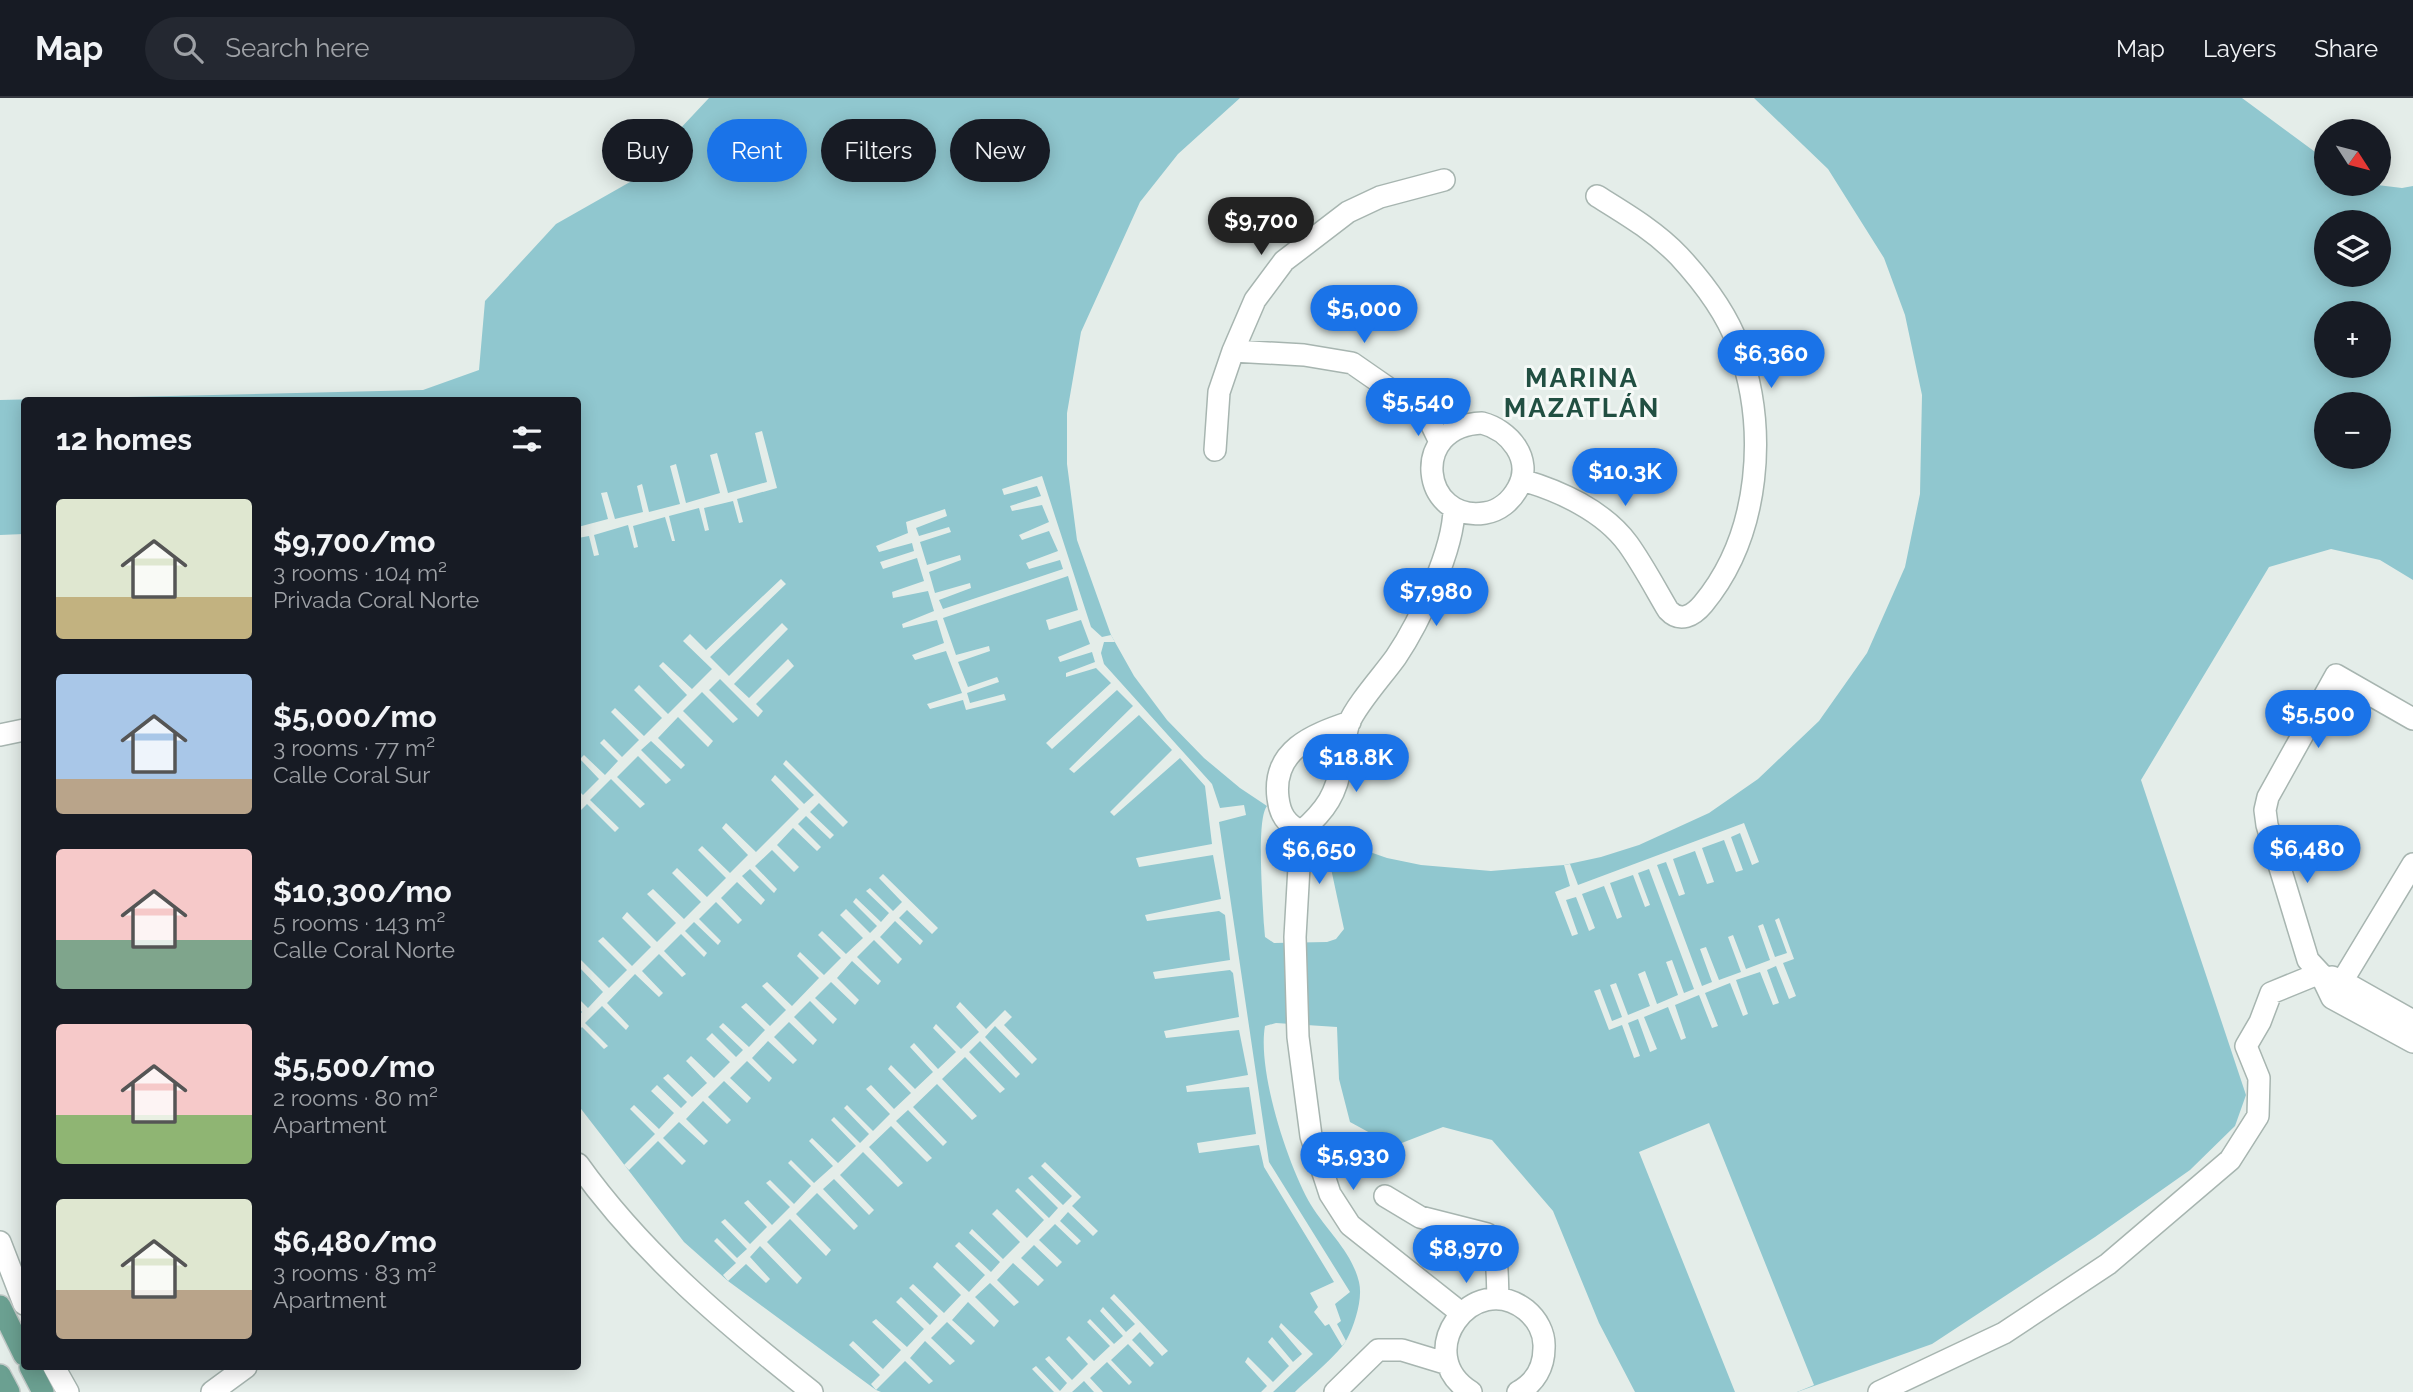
<!DOCTYPE html>
<html lang="en">
<head>
<meta charset="utf-8">
<style>
	body { margin:0; font-family:Raleway,sans-serif; background:#242831; color:#f1f3f6; height:100vh; display:flex; flex-direction:column; font-size:26px; white-space:nowrap }
	* { box-sizing:border-box; margin:0 }
	p { font-size:23px; color:#9ea1a6 }
	.icon { flex:none; width:38px; height:38px; fill:none; stroke:currentColor; stroke-width:2; stroke-linecap:round; stroke-linejoin:round }
	.map { position:relative; flex:1; overflow:hidden }
	.side { position:absolute; left:21px; top:299px; width:560px; height:973px; display:flex; flex-direction:column; background:#171b24; border-radius:7px; box-shadow:0 4px 18px #0003 }
	.side>* { flex:none }
	.hud { position:absolute; left:602px; top:21px; width:665px; height:63px; display:flex; gap:14px }
	.needle { width:46px; rotate:126deg }
	.tools { position:absolute; left:2314px; top:21px; display:grid; gap:14px }
	.tools a { display:grid; place-items:center; width:77px; height:77px; border-radius:50%; background:#171b24; box-shadow:0 4px 18px #0003; font-size:35px }
	.price { position:absolute; translate:-50% -60px; padding:0 16px; border-radius:24px; background:#1a73e8; color:#fff; font-size:23px; line-height:46px; filter:drop-shadow(0 2px 4px #0008) }
	.price::after { content:''; position:absolute; left:50%; top:42px; width:21px; height:16px; margin-left:-10px; background:inherit; clip-path:polygon(0 0,100% 0,50% 100%) }
	.price.selected { background:#222; color:#fff }
	ul { padding:0; list-style:none }
	li { display:flex; align-items:center; gap:21px; height:175px; padding:0 35px }
	li span { display:grid; place-items:center; flex:none; width:196px; height:140px; border-radius:7px; color:#555 }
	li>.icon { margin-inline-start:auto }
	span .icon { width:84px; height:84px; fill:#fffc; stroke-width:1 }
	li b { font-size:30px }
	h2 { display:flex; justify-content:space-between; align-items:center; height:84px; padding:0 35px; font-size:30px }
	.tag { padding:0 24px; border-radius:32px; background:#171b24; box-shadow:0 4px 18px #0003; font-size:24px; line-height:63px }
	.tag.selected { background:#1a73e8; color:#fff }
	header { display:flex; align-items:center; gap:42px; box-sizing:border-box; height:98px; padding:0 35px; background:#171b24; border-bottom:2px solid #363941 }
	header strong { font-size:33px }
	nav { display:flex; gap:38px; margin-inline-start:auto; font-size:24px }
	.search { width:490px; height:63px; background:#242831; display:flex; align-items:center; gap:18px; box-sizing:border-box; padding:0 24px; border-radius:38px; color:#9ea1a6; font-size:26px }
	.map>svg:first-child { display:block }
	.water { fill:#90c7cf; fill-rule:evenodd }
	.pier { fill:#e4ede9 }
	.lines { fill:none; stroke-linecap:round; stroke-linejoin:round }
	.minor-casing { stroke:#a7b5b0; stroke-width:24 }
	.major-casing { stroke:#c2c9c7; stroke-width:24 }
	.minor { stroke:#fff; stroke-width:21 }
	.major { stroke:#6ba091; stroke-width:21 }
	.labels { text-anchor:middle; dominant-baseline:central; stroke-width:6; stroke-linejoin:round; paint-order:stroke }
	.district-label { font-size:26px; font-weight:bold; letter-spacing:2px; fill:#214f42; stroke:#f5f9f7 }
</style>
</head>
<body>
<header>
<strong>Map</strong>
<div class="search"><svg class="icon" aria-label="search" viewBox="0 0 24 24"><circle cx="10" cy="10" r="6"/><path d="M15 15l6 6"/></svg>Search here</div>
<nav><a>Map</a><a>Layers</a><a>Share</a></nav>
</header>
<div class="map">
<svg width="2413" height="1294" viewBox="0 0 2413 1294">
	<rect width="100%" height="100%" fill="#e4ede9"/>
	<path class="water" d="M 709,0 L 1240,0 L 1178,56 L 1140,104 L 1081,234 L 1067,315 L 1067,366 L 1077,442 L 1111,537 L 1134,578 L 1167,622 L 1204,660 L 1240,690 L 1267,708 C 1256,721 1263,806 1264,827 L 1265,839 L 1274,845 L 1327,844 L 1336,841 L 1344,831 L 1324,738 L 1387,760 L 1421,767 L 1491,773 L 1564,767 L 1601,759 L 1639,747 L 1709,715 L 1758,681 L 1819,623 L 1867,555 L 1905,469 L 1920,396 L 1922,297 L 1905,217 L 1884,160 L 1828,71 L 1754,0 L 2242,0 L 2326,62 L 2326,86 L 2369,86 L 2402,90 L 2413,88 L 2413,482 L 2380,462 L 2331,451 L 2269,469 L 2141,682 L 2246,997 L 2235,1028 L 2190,1072 L 2095,1139 L 1932,1246 L 1797,1294 L 1635,1294 L 1599,1225 L 1553,1113 L 1492,1042 L 1443,1029 L 1394,1048 L 1350,1024 L 1339,981 L 1337,929 L 1276,925 L 1265,928 C 1257,973 1288,1068 1311,1107 C 1327,1133 1352,1154 1359,1184 C 1363,1200 1355,1226 1347,1241 C 1340,1255 1307,1282 1295,1294 L 881,1294 L 876,1292 L 728,1183 L 684,1144 L 578,1007 L 578,303 L 24,303 L 24,436 L 0,437 L 0,302 L 423,292 L 479,272 L 485,203 L 556,126 L 630,84 ZM 2326,124 L 2378,124 L 2378,177 L 2326,177 ZM 2326,215 L 2378,215 L 2378,268 L 2326,268 ZM 2326,306 L 2378,306 L 2378,359 L 2326,359 Z"/>
	<path class="pier" d="M 762,333 L 777,390 L 737,401 L 743,424 L 739,425 L 733,403 L 704,410 L 709,432 L 705,433 L 699,410 L 669,418 L 675,443 L 672,443 L 665,419 L 633,428 L 638,449 L 634,450 L 628,427 L 594,437 L 599,457 L 594,458 L 589,438 L 578,440 L 578,429 L 608,421 L 601,395 L 607,394 L 615,421 L 643,414 L 637,388 L 642,386 L 649,414 L 680,406 L 670,368 L 676,366 L 686,405 L 720,395 L 710,357 L 717,355 L 728,395 L 767,384 L 755,335 Z
		M 1042,378 L 1091,529 L 1102,539 L 1111,537 L 1115,544 L 1104,544 L 1101,555 L 1104,566 L 1212,686 L 1220,710 L 1244,707 L 1246,717 L 1219,724 L 1269,1064 L 1350,1194 L 1335,1206 L 1341,1223 L 1337,1226 L 1346,1243 L 1342,1248 L 1329,1226 L 1325,1228 L 1314,1214 L 1318,1209 L 1310,1195 L 1334,1184 L 1264,1069 L 1259,1047 L 1199,1055 L 1197,1045 L 1256,1036 L 1249,989 L 1187,994 L 1186,988 L 1248,977 L 1239,932 L 1166,940 L 1164,933 L 1239,919 L 1233,875 L 1230,872 L 1155,881 L 1153,874 L 1230,862 L 1225,817 L 1219,813 L 1147,823 L 1145,817 L 1221,801 L 1213,757 L 1139,769 L 1136,760 L 1212,746 L 1205,688 L 1180,660 L 1114,718 L 1110,714 L 1172,652 L 1139,617 L 1074,675 L 1069,671 L 1133,608 L 1117,592 L 1052,651 L 1046,645 L 1111,585 L 1096,570 L 1066,579 L 1066,575 L 1095,564 L 1092,554 L 1060,564 L 1058,559 L 1090,546 L 1081,522 L 1049,532 L 1046,522 L 1078,512 L 1068,478 L 943,520 L 956,557 L 989,548 L 990,553 L 958,564 L 968,589 L 997,579 L 998,581 L 999,584 L 967,595 L 970,605 L 1004,596 L 1006,602 L 966,612 L 963,602 L 930,611 L 927,606 L 962,595 L 946,553 L 915,562 L 912,557 L 944,545 L 937,522 L 903,530 L 902,526 L 934,513 L 928,493 L 893,500 L 892,494 L 924,483 L 917,460 L 883,471 L 880,464 L 914,453 L 912,445 L 879,454 L 876,448 L 908,435 L 906,424 L 945,411 L 947,418 L 916,430 L 919,438 L 949,429 L 951,434 L 920,444 L 927,467 L 960,457 L 961,462 L 929,474 L 935,495 L 970,485 L 971,490 L 939,502 L 943,511 L 1063,471 L 1060,462 L 1029,471 L 1026,465 L 1058,453 L 1049,433 L 1022,442 L 1019,437 L 1049,424 L 1042,407 L 1012,413 L 1010,408 L 1041,398 L 1037,388 L 1004,397 L 1002,391 Z
		M 781,481 L 786,486 L 710,559 L 729,578 L 782,525 L 788,531 L 734,586 L 749,600 L 788,561 L 794,568 L 756,606 L 763,613 L 758,619 L 720,581 L 709,592 L 738,621 L 733,625 L 702,594 L 683,613 L 713,643 L 708,649 L 678,619 L 658,640 L 685,667 L 681,671 L 651,643 L 641,652 L 671,682 L 666,686 L 638,658 L 617,679 L 645,706 L 640,710 L 611,681 L 590,702 L 619,730 L 615,734 L 587,706 L 578,715 L 578,692 L 583,697 L 599,681 L 580,661 L 584,657 L 605,677 L 618,663 L 600,645 L 604,641 L 622,659 L 639,642 L 611,614 L 615,610 L 644,638 L 662,620 L 634,592 L 639,587 L 668,616 L 687,597 L 659,568 L 663,564 L 692,591 L 712,571 L 683,543 L 690,536 L 706,552 Z
		M 786,662 L 848,724 L 843,729 L 819,705 L 810,714 L 834,737 L 830,741 L 806,718 L 798,726 L 821,749 L 817,753 L 793,730 L 777,747 L 799,769 L 794,774 L 772,752 L 755,768 L 777,791 L 774,795 L 750,771 L 742,778 L 765,802 L 761,807 L 737,784 L 721,800 L 742,822 L 738,826 L 716,804 L 699,821 L 721,843 L 718,847 L 694,824 L 685,833 L 707,855 L 704,859 L 681,836 L 664,853 L 686,876 L 682,879 L 659,856 L 642,873 L 663,895 L 659,899 L 635,876 L 607,905 L 629,928 L 626,932 L 602,908 L 585,925 L 608,948 L 604,951 L 582,929 L 578,933 L 578,919 L 582,914 L 578,909 L 578,900 L 588,910 L 603,894 L 578,868 L 578,859 L 609,890 L 627,872 L 598,843 L 603,839 L 632,868 L 651,849 L 622,820 L 627,814 L 657,844 L 676,825 L 647,796 L 653,791 L 684,821 L 701,804 L 672,775 L 677,770 L 707,799 L 726,780 L 698,752 L 702,748 L 730,775 L 748,757 L 722,730 L 726,725 L 756,754 L 799,711 L 771,682 L 775,677 L 804,706 L 814,697 L 783,666 Z
		M 1744,725 L 1759,764 L 1752,767 L 1740,735 L 1731,739 L 1743,772 L 1736,774 L 1724,742 L 1702,750 L 1714,784 L 1707,786 L 1695,753 L 1673,761 L 1685,796 L 1679,798 L 1666,764 L 1657,767 L 1702,888 L 1712,884 L 1700,851 L 1706,849 L 1719,882 L 1741,874 L 1728,839 L 1733,837 L 1746,871 L 1770,862 L 1758,828 L 1763,826 L 1775,859 L 1787,855 L 1775,822 L 1779,820 L 1794,861 L 1783,865 L 1796,898 L 1789,901 L 1776,868 L 1767,872 L 1779,905 L 1773,907 L 1760,874 L 1736,882 L 1748,916 L 1743,918 L 1730,885 L 1705,895 L 1718,928 L 1712,930 L 1699,897 L 1675,907 L 1686,940 L 1681,942 L 1668,909 L 1644,919 L 1657,951 L 1650,954 L 1638,921 L 1628,925 L 1640,958 L 1634,960 L 1622,927 L 1609,932 L 1594,893 L 1600,891 L 1612,923 L 1622,919 L 1610,887 L 1616,885 L 1628,917 L 1650,908 L 1638,876 L 1645,873 L 1657,906 L 1678,897 L 1666,864 L 1672,862 L 1684,895 L 1694,891 L 1649,771 L 1638,775 L 1650,807 L 1645,809 L 1633,777 L 1610,785 L 1622,819 L 1617,821 L 1604,788 L 1582,796 L 1595,830 L 1589,833 L 1576,799 L 1566,802 L 1578,836 L 1572,838 L 1555,794 L 1570,788 L 1564,767 L 1570,766 L 1578,787 Z
		M 883,776 L 938,830 L 932,836 L 907,812 L 899,820 L 923,843 L 920,847 L 895,823 L 880,839 L 902,861 L 898,866 L 874,842 L 857,859 L 881,883 L 878,887 L 852,863 L 837,880 L 859,902 L 855,907 L 831,884 L 815,900 L 837,921 L 833,926 L 810,903 L 794,919 L 817,942 L 813,947 L 789,924 L 774,939 L 797,962 L 793,966 L 768,943 L 752,960 L 772,980 L 769,984 L 747,963 L 730,980 L 751,1000 L 747,1005 L 724,983 L 708,999 L 731,1022 L 727,1026 L 703,1003 L 686,1021 L 708,1043 L 704,1047 L 679,1024 L 663,1040 L 686,1063 L 682,1067 L 658,1043 L 629,1072 L 624,1067 L 655,1036 L 630,1011 L 634,1007 L 659,1031 L 674,1015 L 651,993 L 657,987 L 681,1010 L 687,1004 L 663,980 L 668,976 L 692,999 L 707,985 L 686,963 L 691,958 L 714,980 L 730,964 L 706,941 L 712,935 L 736,959 L 743,952 L 719,929 L 723,925 L 749,949 L 765,932 L 741,909 L 746,905 L 770,928 L 786,912 L 762,888 L 767,884 L 792,908 L 819,880 L 797,858 L 800,854 L 824,877 L 841,860 L 818,837 L 822,833 L 846,856 L 863,840 L 840,817 L 846,811 L 870,835 L 877,828 L 853,804 L 856,800 L 881,824 L 889,815 L 866,793 L 870,790 L 893,813 L 902,804 L 879,780 Z
		M 960,904 L 986,931 L 1005,912 L 1012,919 L 1004,927 L 1037,961 L 1032,966 L 995,928 L 985,939 L 1020,976 L 1016,980 L 980,943 L 969,954 L 1005,991 L 1000,995 L 965,959 L 942,981 L 977,1018 L 972,1022 L 937,986 L 913,1009 L 947,1044 L 943,1048 L 908,1012 L 896,1023 L 932,1060 L 927,1064 L 891,1028 L 869,1049 L 903,1085 L 898,1089 L 863,1054 L 840,1077 L 874,1112 L 869,1117 L 834,1081 L 823,1091 L 858,1128 L 854,1132 L 817,1095 L 796,1116 L 831,1152 L 826,1158 L 790,1121 L 767,1144 L 802,1180 L 797,1186 L 760,1148 L 750,1159 L 770,1181 L 766,1185 L 746,1166 L 728,1183 L 723,1177 L 736,1165 L 714,1143 L 717,1140 L 737,1160 L 747,1151 L 721,1124 L 725,1121 L 750,1146 L 767,1129 L 744,1105 L 748,1102 L 772,1127 L 790,1109 L 766,1085 L 770,1082 L 794,1106 L 811,1088 L 788,1065 L 791,1062 L 814,1085 L 833,1068 L 809,1043 L 812,1040 L 838,1065 L 856,1048 L 831,1022 L 834,1019 L 860,1045 L 869,1036 L 844,1010 L 847,1007 L 873,1033 L 890,1016 L 866,991 L 871,987 L 894,1011 L 911,995 L 888,971 L 891,967 L 915,991 L 933,974 L 910,949 L 914,945 L 938,971 L 956,954 L 933,930 L 936,926 L 961,951 L 979,934 L 956,909 Z
		M 1709,1025 L 1814,1287 L 1797,1294 L 1735,1294 L 1639,1054 Z
		M 1045,1064 L 1081,1099 L 1072,1108 L 1098,1133 L 1093,1138 L 1068,1114 L 1060,1123 L 1081,1143 L 1077,1147 L 1055,1126 L 1039,1142 L 1062,1164 L 1057,1169 L 1034,1147 L 1021,1160 L 1044,1182 L 1038,1188 L 1013,1165 L 997,1182 L 1019,1204 L 1014,1208 L 990,1185 L 975,1199 L 999,1223 L 994,1229 L 968,1204 L 952,1222 L 975,1243 L 971,1247 L 947,1224 L 931,1240 L 955,1263 L 950,1267 L 925,1243 L 910,1260 L 933,1283 L 929,1286 L 905,1263 L 876,1292 L 871,1286 L 880,1277 L 849,1247 L 853,1243 L 883,1271 L 901,1252 L 872,1224 L 876,1221 L 907,1249 L 924,1231 L 896,1204 L 901,1199 L 930,1227 L 938,1218 L 909,1190 L 913,1186 L 944,1215 L 961,1197 L 933,1169 L 937,1164 L 969,1194 L 985,1177 L 955,1148 L 959,1144 L 991,1174 L 1000,1164 L 969,1135 L 972,1131 L 1003,1161 L 1020,1144 L 992,1116 L 997,1111 L 1027,1140 L 1044,1122 L 1015,1093 L 1018,1090 L 1049,1120 L 1058,1110 L 1028,1080 L 1032,1077 L 1063,1107 L 1072,1098 L 1041,1068 Z
		M 1114,1196 L 1168,1253 L 1162,1258 L 1140,1234 L 1132,1242 L 1154,1265 L 1150,1269 L 1128,1246 L 1111,1262 L 1132,1284 L 1129,1287 L 1107,1264 L 1090,1280 L 1103,1294 L 1094,1294 L 1084,1283 L 1072,1294 L 1054,1294 L 1032,1271 L 1036,1268 L 1060,1293 L 1067,1285 L 1045,1261 L 1049,1258 L 1072,1282 L 1088,1266 L 1066,1241 L 1069,1238 L 1094,1263 L 1110,1248 L 1087,1224 L 1090,1221 L 1114,1246 L 1123,1238 L 1100,1213 L 1103,1209 L 1126,1234 L 1135,1226 L 1110,1200 Z
		M 1281,1225 L 1313,1256 L 1273,1294 L 1261,1294 L 1267,1288 L 1245,1264 L 1248,1259 L 1273,1284 L 1289,1268 L 1268,1244 L 1272,1239 L 1293,1264 L 1302,1256 L 1279,1229 Z"/>
	<g class="lines">
		<defs>
			<path id="minor" d="M 1233,253 L 1304,257 L 1352,265 L 1427,317 L 1439,342
				M 1482,325 C 1509,332 1534,361 1518,390 C 1511,403 1499,413 1485,415 C 1422,425 1408,328 1482,325 Z
				M 1215,352 L 1219,294 L 1233,253 L 1255,202 L 1284,163 L 1348,114 L 1380,99 L 1444,82
				M 1522,382 C 1560,393 1604,413 1628,446 C 1643,467 1655,490 1668,512 C 1680,525 1693,518 1703,506 C 1761,436 1768,330 1738,247 C 1726,214 1702,183 1679,158 C 1655,133 1626,116 1597,98
				M 1454,410 C 1454,451 1419,525 1396,559 C 1384,576 1356,607 1349,625 C 1345,636 1344,650 1342,662 C 1337,696 1326,712 1301,734 L 1295,839 L 1298,939 L 1311,1038 L 1330,1096 L 1350,1127 L 1461,1215
				M 2413,621 L 2336,577 L 2268,699 L 2265,712 L 2267,727 L 2308,862 L 2320,875 L 2332,900 L 2413,944
				M 0,637 L 24,632
				M 1301,734 C 1286,725 1280,717 1278,700 C 1272,652 1312,637 1350,624
				M 2332,879 L 2342,883 L 2413,923
				M 2332,900 L 2413,766
				M 578,1066 C 642,1156 726,1226 812,1294
				M 1385,1098 L 1420,1119 L 1487,1136 C 1499,1154 1497,1180 1498,1201
				M 0,1144 L 24,1206
				M 54,1269 L 68,1294
				M 212,1294 L 246,1269
				M 1335,1294 L 1378,1252 L 1402,1252 L 1448,1266
				M 1471,1294 C 1410,1256 1473,1170 1526,1212 C 1537,1221 1545,1235 1544,1250 C 1544,1269 1535,1285 1518,1294
				M 1879,1294 L 2004,1235 L 2108,1166 L 2230,1062 L 2258,1018 L 2259,980 L 2246,948 L 2260,924 L 2271,895 L 2320,875"/>
			<path id="major" d="M 0,1208 L 24,1257
				M 30,1269 L 43,1294
				M 0,1277 L 9,1294"/>
		</defs>
		<use href="#minor" class="minor-casing"/>
		<use href="#major" class="major-casing"/>
		<use href="#minor" class="minor"/>
		<use href="#major" class="major"/>
	</g>
	<g class="labels">
		<g class="district-label">
			<text x="1582" y="280">MARINA<tspan x="1582" dy="30">MAZATLÁN</tspan></text>
		</g>
	</g>
</svg>
<div class="tools">
<a><svg class="needle" viewBox="-14 -14 28 28"><path d="M0-13l5 13h-10z" fill="#e53935"/><path d="M0 13l5-13h-10z" fill="#9ea1a6"/></svg></a>
<a><svg class="icon" aria-label="layers" viewBox="0 0 24 24"><path d="M12 4l9 5-9 5-9-5zM3 14l9 5 9-5"/></svg></a>
<a>+</a>
<a>−</a>
</div>
<b class="price selected" style="left:1261px;top:159px">$9,700</b>
<b class="price" style="left:1364px;top:247px">$5,000</b>
<b class="price" style="left:1771px;top:292px">$6,360</b>
<b class="price" style="left:1418px;top:340px">$5,540</b>
<b class="price" style="left:1625px;top:410px">$10.3K</b>
<b class="price" style="left:1436px;top:530px">$7,980</b>
<b class="price" style="left:2318px;top:652px">$5,500</b>
<b class="price" style="left:1356px;top:696px">$18.8K</b>
<b class="price" style="left:2307px;top:787px">$6,480</b>
<b class="price" style="left:1319px;top:788px">$6,650</b>
<b class="price" style="left:1353px;top:1094px">$5,930</b>
<b class="price" style="left:1466px;top:1187px">$8,970</b>
<div class="hud">
<a class="tag">Buy</a>
<a class="tag selected">Rent</a>
<a class="tag">Filters</a>
<a class="tag">New</a>
</div>
<section class="side">
<h2>12 homes<svg class="icon" aria-label="filters" viewBox="0 0 24 24"><path d="M4 7h16M4 17h16"/><circle cx="9" cy="7" r="2"/><circle cx="15" cy="17" r="2"/></svg></h2>
<ul>
<li><span style="background:linear-gradient(#dfe7d0 70%,#c2b280 0)"><svg class="icon" aria-label="home" viewBox="0 0 24 24"><path d="M3 11l9-7 9 7M6 9v11h12V9"/></svg></span><div><b>$9,700/mo</b><p>3 rooms · 104 m²</p><p>Privada Coral Norte</p></div></li>
<li><span style="background:linear-gradient(#a9c7e8 75%,#b9a48a 0)"><svg class="icon" aria-label="home" viewBox="0 0 24 24"><path d="M3 11l9-7 9 7M6 9v11h12V9"/></svg></span><div><b>$5,000/mo</b><p>3 rooms · 77 m²</p><p>Calle Coral Sur</p></div></li>
<li><span style="background:linear-gradient(#f6c9c9 65%,#7fa58c 0)"><svg class="icon" aria-label="home" viewBox="0 0 24 24"><path d="M3 11l9-7 9 7M6 9v11h12V9"/></svg></span><div><b>$10,300/mo</b><p>5 rooms · 143 m²</p><p>Calle Coral Norte</p></div></li>
<li><span style="background:linear-gradient(#f6c9c9 65%,#8fb573 0)"><svg class="icon" aria-label="home" viewBox="0 0 24 24"><path d="M3 11l9-7 9 7M6 9v11h12V9"/></svg></span><div><b>$5,500/mo</b><p>2 rooms · 80 m²</p><p>Apartment</p></div></li>
<li><span style="background:linear-gradient(#dfe7d0 65%,#b9a48a 0)"><svg class="icon" aria-label="home" viewBox="0 0 24 24"><path d="M3 11l9-7 9 7M6 9v11h12V9"/></svg></span><div><b>$6,480/mo</b><p>3 rooms · 83 m²</p><p>Apartment</p></div></li>
</ul>
</section>
</div>
</body>
</html>
